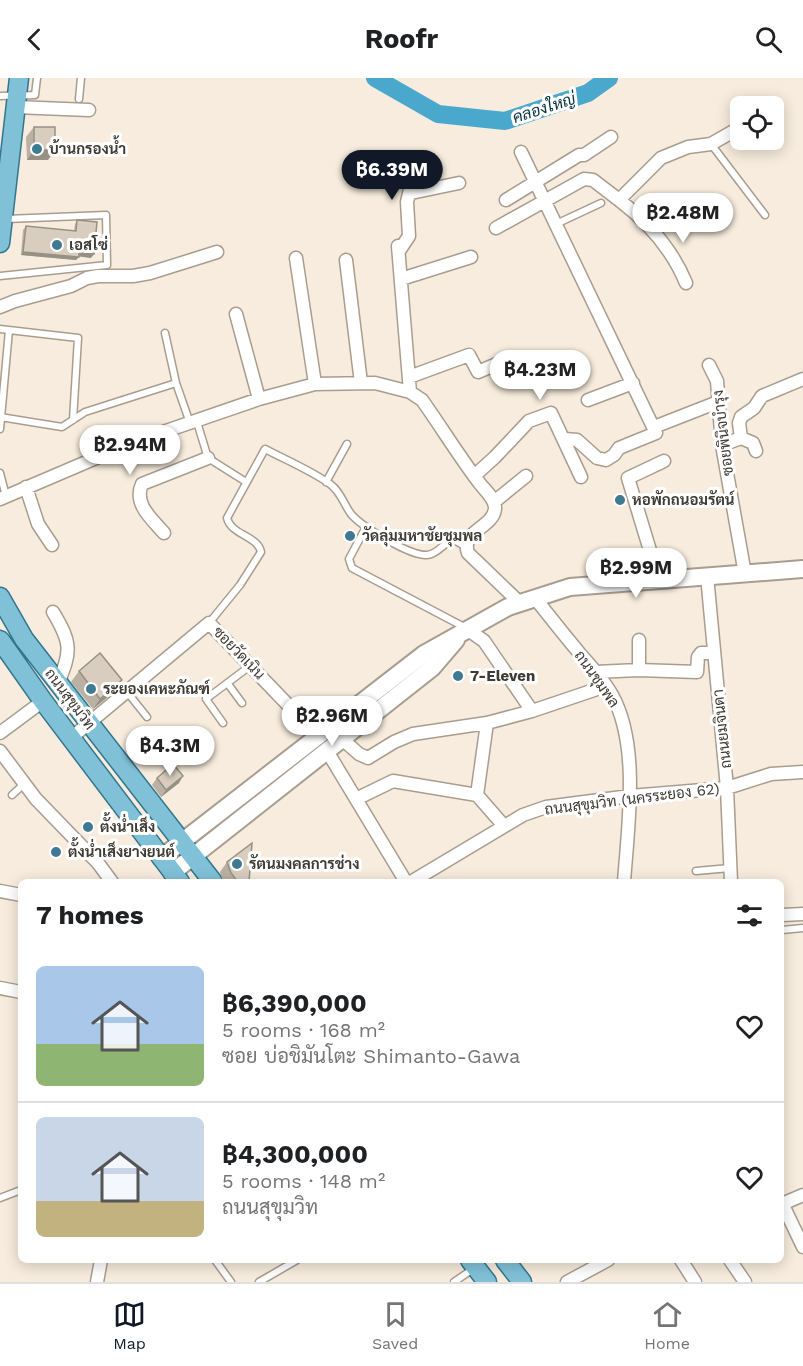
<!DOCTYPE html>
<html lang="en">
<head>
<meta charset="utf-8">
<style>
	body { margin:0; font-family:"Work Sans",Sarabun,sans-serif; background:#f6f6f6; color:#202124; height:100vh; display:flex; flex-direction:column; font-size:22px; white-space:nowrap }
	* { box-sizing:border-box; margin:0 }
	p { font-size:20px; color:#757577 }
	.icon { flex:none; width:33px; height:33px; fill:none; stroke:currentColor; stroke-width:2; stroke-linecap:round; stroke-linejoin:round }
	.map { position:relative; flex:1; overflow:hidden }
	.panel { position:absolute; left:18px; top:801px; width:766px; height:384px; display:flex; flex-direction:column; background:#fff; border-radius:9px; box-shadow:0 3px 15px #0003 }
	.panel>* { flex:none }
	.tools { position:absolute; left:730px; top:18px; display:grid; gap:12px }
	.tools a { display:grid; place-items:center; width:54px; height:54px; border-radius:9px; background:#fff; box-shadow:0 3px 15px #0003; font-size:30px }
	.price { position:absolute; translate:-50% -51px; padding:0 14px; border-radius:21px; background:#fff; color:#222; font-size:20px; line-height:39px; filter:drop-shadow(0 2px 3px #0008) }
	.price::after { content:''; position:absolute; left:50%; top:36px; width:18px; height:14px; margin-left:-9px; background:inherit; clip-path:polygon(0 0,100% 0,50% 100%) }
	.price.on { background:#111827; color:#fff }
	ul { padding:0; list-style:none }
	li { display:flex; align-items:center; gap:18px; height:150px; padding:0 18px }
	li+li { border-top:2px solid #e0e0e0 }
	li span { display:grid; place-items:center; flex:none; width:168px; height:120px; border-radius:9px; color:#555 }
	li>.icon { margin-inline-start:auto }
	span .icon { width:72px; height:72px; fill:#fffc; stroke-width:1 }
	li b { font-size:26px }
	h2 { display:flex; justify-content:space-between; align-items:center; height:72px; padding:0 18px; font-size:26px }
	header { display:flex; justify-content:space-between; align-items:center; height:78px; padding:0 18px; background:#fff; font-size:27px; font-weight:700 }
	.menu { display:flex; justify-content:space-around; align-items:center; height:84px; border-top:2px solid #e0e0e0; background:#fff; font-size:16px; color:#757577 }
	.menu a { display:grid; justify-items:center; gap:3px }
	.menu .on { color:#111827 }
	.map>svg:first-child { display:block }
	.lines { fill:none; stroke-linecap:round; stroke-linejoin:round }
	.river { stroke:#4ba8cd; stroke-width:18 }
	.lane-casing { stroke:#a89d8f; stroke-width:9 }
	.street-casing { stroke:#a89d8f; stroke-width:15 }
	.secondary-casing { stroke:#a89d8f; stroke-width:20 }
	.primary-casing { stroke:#32768d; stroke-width:21 }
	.lane { stroke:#fff; stroke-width:6 }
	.street { stroke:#fff; stroke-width:12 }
	.secondary { stroke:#fff; stroke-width:16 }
	.primary { stroke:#80c1d7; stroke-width:18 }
	.wall { fill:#bab0a3 }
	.shaded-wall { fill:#979085 }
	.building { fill:#d8cdbe; stroke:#979085; stroke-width:1.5 }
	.poi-dot { fill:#3e7a92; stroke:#fff; stroke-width:2 }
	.labels { text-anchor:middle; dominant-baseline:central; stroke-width:6; stroke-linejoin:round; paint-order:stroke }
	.poi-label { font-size:15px; font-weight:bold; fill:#3e3a34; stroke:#fff; text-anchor:start }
	.street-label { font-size:15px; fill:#3e3a34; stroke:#fff }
	.water-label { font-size:16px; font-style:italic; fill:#053141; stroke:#fff }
</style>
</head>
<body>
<header><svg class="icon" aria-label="back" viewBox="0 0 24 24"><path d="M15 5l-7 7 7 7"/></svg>Roofr<svg class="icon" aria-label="search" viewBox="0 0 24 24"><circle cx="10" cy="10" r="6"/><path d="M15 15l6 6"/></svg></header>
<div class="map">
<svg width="803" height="1204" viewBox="0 0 803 1204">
	<rect width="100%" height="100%" fill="#f7ecdd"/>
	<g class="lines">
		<path class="river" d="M 375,0 L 438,36 L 505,43 L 588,15 L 609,0"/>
		<defs>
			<path id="lane" d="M 0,18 L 35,17 L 37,0
				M 79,21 L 81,0
				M 711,66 L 765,137
				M 556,146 L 601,125
				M 648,147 L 676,128
				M 0,198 L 107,187 L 106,137 L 6,141
				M 0,251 L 78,260 L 73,342
				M 165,255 L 176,305 L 190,345
				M 0,339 L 62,349 L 85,334 L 176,305
				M 197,344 L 208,380 L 246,404
				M 0,351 L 9,252
				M 0,395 L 6,418
				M 326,404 L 347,366
				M 366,449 L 349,481 L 352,490 L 466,550
				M 209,545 L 240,507 L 261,474 C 258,458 231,457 227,440 L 265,371 C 286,382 310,392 330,406 C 341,414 343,425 351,436 C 362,449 410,478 427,477 C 439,476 443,464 454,462 L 465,468
				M 228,606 L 242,625
				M 127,614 L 147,639
				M 223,645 L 206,621 L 250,588
				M 12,717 L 24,706
				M 696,793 L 730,790
				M 782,852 L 803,850
				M 0,1120 L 21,1112
				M 215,1182 L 231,1204
				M 259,1204 L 297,1182
				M 454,1204 L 473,1191"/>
			<path id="street" d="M 15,29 L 89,32
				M 521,74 L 656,355 L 619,370 L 614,377 L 606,382 L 597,380 L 577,362 L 565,361
				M 411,115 L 459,105
				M 506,122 L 579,77 L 584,77 L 611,59
				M 619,122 C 648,144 672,171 686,205
				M 496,150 L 584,101 L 593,102 L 619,122 L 661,80 L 688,69 L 711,66 L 739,50
				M 398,168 L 410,314
				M 399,173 L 409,158 L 407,124 L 416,85
				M 296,180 L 315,306
				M 346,182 L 361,305
				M 401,201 L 471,179
				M 0,229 L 15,223 L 71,208 L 87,200 L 98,198 L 133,198 L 150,195 L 217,174
				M 236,236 L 259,321
				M 709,287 L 717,303 L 722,367 L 745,496
				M 409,299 L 469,277 L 478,294 L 506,282
				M 588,322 L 633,305
				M 654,349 L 718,324
				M 741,360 L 753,365 L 756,373
				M 722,367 L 741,360 L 739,345 L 741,339 L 754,330 L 762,318 L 803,301
				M 474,398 L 495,379 L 529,343 L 551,335 L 581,399
				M 26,409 L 38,446 L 52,467
				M 0,421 L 131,365 L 259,321 L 315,306 L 375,305 L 410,314 L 422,322 C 442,350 460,380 481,407 C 486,413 496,422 495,431 C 493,450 460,453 468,475 L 520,525
				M 494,424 L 526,398
				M 164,455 C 152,441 133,426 142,406 L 208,380
				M 707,498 L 727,710 L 731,804
				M 659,502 L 628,400 L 664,383
				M 535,520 C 550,539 565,558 581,577 C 592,589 604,603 612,617 C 640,667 628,748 624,804
				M 53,534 C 71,564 72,573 58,605
				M 467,551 L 484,563 L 532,633
				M 639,562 L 639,592
				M 595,594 L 639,592 L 697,594 L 698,579 L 701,575 L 714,575
				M 0,655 L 43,623
				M 71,660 L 209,545 L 318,658
				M 342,661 L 359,676 L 368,680 L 394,664 L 413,656 L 487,645 L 532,633 L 606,608
				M 0,673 L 36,721 L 98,785 L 112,804
				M 327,673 L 406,804
				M 477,717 L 487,645
				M 356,721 L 393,703 L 477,717 L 504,748
				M 411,804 L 523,737 L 546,729 L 630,718 L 727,710 L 771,696 L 803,694
				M 0,813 L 21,817
				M 782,837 L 803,836
				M 0,910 L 21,914
				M 782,1125 L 803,1169
				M 782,1126 L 803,1117
				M 681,1182 L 695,1204
				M 730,1182 L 745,1204
				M 97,1204 L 101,1182
				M 567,1204 L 608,1182"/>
			<path id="secondary" d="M 161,780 L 424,576 L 508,529 L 570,509 L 803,491
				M 172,795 L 432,590 L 456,562"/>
			<path id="primary" d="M 0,165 L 19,0
				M 0,519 L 24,561 L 213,804
				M 0,562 L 43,623 L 180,804
				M 470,1182 L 487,1204
				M 505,1182 L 522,1204"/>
		</defs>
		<use href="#lane" class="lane-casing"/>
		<use href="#street" class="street-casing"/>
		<use href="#secondary" class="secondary-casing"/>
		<use href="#primary" class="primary-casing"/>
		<use href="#lane" class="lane"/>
		<use href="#street" class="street"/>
		<use href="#secondary" class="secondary"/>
		<use href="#primary" class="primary"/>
	</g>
	<path class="wall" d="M 34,49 L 48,82 L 27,82 L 26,59 Z
		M 77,142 L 91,180 L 79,178 L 76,182 L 21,177 L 23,152 L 26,148 L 74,153 L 75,146 Z
		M 79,593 L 115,613 L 93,631 L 71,604 Z
		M 157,700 L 179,705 L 161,719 L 152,707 Z
		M 227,784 L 249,804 L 223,804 L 220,794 Z"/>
	<path class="shaded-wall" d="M 34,72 L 55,72 L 48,82 L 27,82 Z
		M 23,174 L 79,179 L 76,182 L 21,177 Z
		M 79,175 L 94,176 L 91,180 L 76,178 Z
		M 122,602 L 115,613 L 93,631 L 100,621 Z
		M 183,698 L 179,705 L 161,719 L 166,712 Z"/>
	<path class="building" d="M 34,49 L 55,49 L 55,72 L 34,72 Z
		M 77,142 L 97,144 L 94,176 L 79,175 L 79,179 L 23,174 L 26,148 L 76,153 Z
		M 100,575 L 122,602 L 100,621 L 79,593 Z
		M 173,686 L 183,698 L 166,712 L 157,700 Z
		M 252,765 L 249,804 L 238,804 L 231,795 L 227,784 Z"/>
	<g class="poi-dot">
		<circle cx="37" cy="71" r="6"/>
		<circle cx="57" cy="167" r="6"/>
		<circle cx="620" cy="422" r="6"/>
		<circle cx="350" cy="458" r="6"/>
		<circle cx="458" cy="598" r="6"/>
		<circle cx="91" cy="611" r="6"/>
		<circle cx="88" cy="749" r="6"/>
		<circle cx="56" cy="774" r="6"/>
		<circle cx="237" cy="786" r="6"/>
	</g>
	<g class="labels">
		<g class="poi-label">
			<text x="49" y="71">บ้านกรองน้ำ</text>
			<text x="69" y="167">เอสโซ่</text>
			<text x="632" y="422">หอพักถนอมรัตน์</text>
			<text x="362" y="458">วัดลุ่มมหาชัยชุมพล</text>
			<text x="470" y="598">7-Eleven</text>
			<text x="103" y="611">ระยองเคหะภัณฑ์</text>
			<text x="100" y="749">ตั้งน่ำเส็ง</text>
			<text x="68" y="774">ตั้งน่ำเส็งยางยนต์</text>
			<text x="249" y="786">รัตนมงคลการช่าง</text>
		</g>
		<g class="street-label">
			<text transform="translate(723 355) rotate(-97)">ซอยพินิจบำรุง</text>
			<text transform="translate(239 575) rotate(46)">ซอยวัดเนิน</text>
			<text transform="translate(597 601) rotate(55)">ถนนชุมพล</text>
			<text transform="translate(70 621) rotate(53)">ถนนสุขุมวิท</text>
			<text transform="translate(722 651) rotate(-96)">ถนนยมจินดา</text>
			<text transform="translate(632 721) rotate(-7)">ถนนสุขุมวิท (นครระยอง 62)</text>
		</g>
		<g class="water-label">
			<text transform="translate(544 30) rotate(-18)">คลองใหญ่</text>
		</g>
	</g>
</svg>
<div class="tools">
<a><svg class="icon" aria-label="locate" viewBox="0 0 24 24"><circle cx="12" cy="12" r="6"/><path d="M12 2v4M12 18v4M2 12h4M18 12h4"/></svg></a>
</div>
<b class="price on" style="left:392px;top:123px">฿6.39M</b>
<b class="price" style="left:683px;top:166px">฿2.48M</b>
<b class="price" style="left:540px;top:323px">฿4.23M</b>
<b class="price" style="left:130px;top:398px">฿2.94M</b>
<b class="price" style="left:636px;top:521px">฿2.99M</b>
<b class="price" style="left:332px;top:669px">฿2.96M</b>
<b class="price" style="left:170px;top:699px">฿4.3M</b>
<section class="panel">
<h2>7 homes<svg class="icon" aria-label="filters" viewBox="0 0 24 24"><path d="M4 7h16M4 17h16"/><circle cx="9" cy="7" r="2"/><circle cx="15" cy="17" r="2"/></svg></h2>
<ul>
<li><span style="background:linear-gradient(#a9c7e8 65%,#8fb573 0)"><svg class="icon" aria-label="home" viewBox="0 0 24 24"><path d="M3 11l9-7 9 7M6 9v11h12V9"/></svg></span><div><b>฿6,390,000</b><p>5 rooms · 168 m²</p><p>ซอย บ่อชิมันโตะ Shimanto-Gawa</p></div><svg class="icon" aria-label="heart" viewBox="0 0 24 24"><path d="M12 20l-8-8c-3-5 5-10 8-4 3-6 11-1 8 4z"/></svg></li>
<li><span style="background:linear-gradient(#c9d6e8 70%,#c2b280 0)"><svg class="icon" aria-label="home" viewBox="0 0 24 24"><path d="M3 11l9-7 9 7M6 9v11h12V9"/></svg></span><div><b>฿4,300,000</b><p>5 rooms · 148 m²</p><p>ถนนสุขุมวิท</p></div><svg class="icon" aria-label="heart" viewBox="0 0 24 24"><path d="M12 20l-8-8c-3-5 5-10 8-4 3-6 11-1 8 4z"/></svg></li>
</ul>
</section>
</div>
<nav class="menu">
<a class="on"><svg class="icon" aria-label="map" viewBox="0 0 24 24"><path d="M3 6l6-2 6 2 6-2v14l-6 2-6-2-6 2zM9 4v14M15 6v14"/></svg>Map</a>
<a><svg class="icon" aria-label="saved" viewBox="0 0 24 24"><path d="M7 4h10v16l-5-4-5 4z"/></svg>Saved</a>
<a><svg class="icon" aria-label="home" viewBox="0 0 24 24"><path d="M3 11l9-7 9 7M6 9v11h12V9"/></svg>Home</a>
</nav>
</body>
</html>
